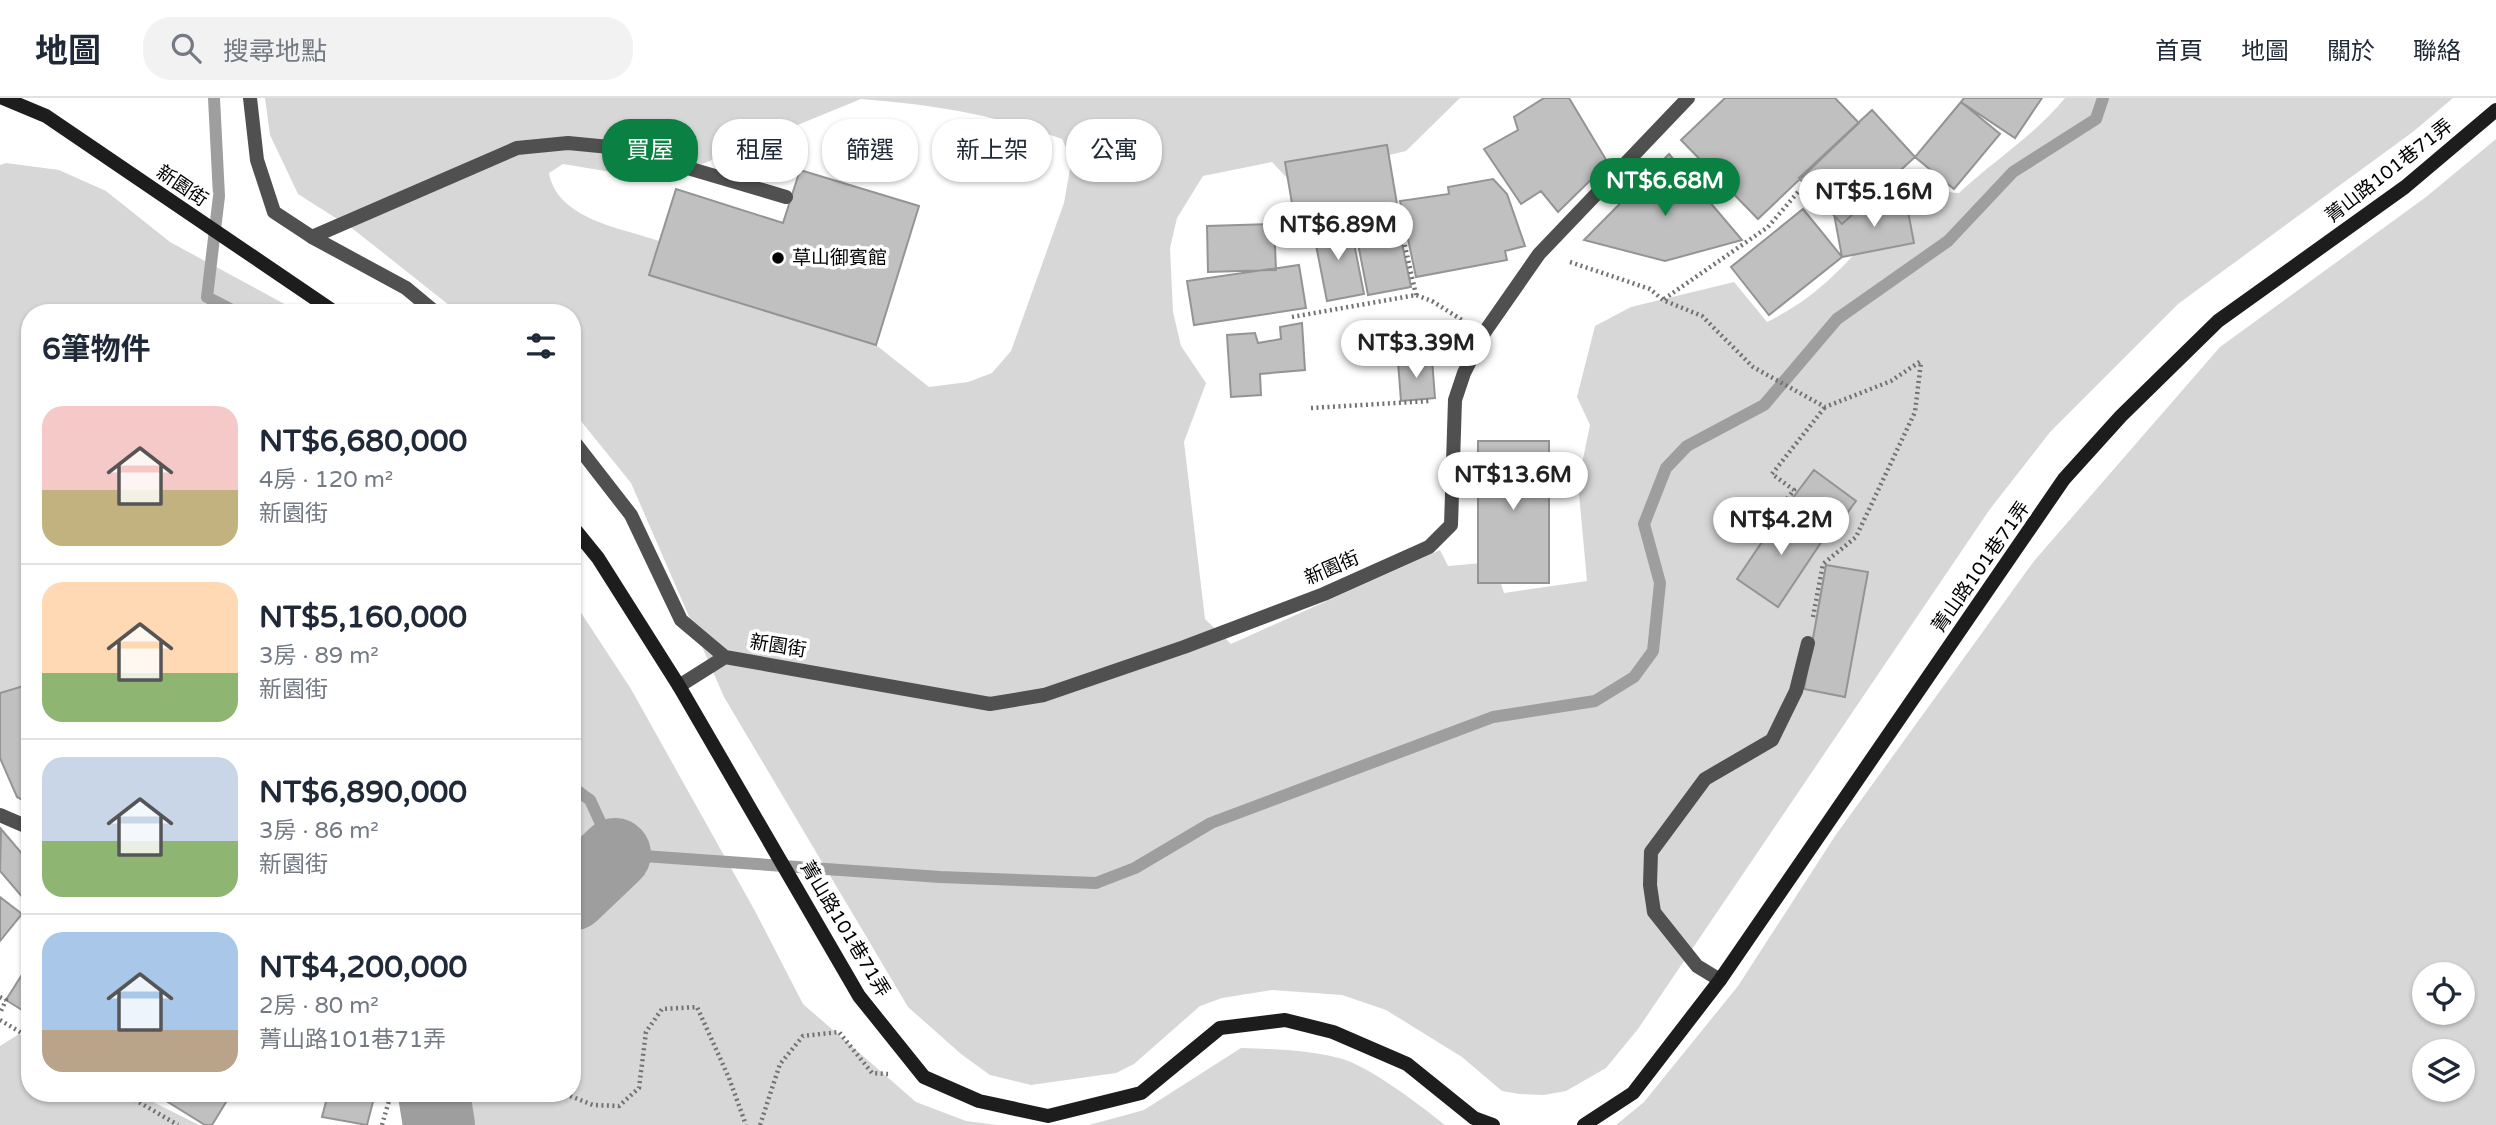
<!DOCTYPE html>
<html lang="zh-TW">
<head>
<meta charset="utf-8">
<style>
	body { margin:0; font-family:"Varela Round","Noto Sans TC",sans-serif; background:#f2f2f3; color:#1f2937; height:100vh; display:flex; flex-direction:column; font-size:26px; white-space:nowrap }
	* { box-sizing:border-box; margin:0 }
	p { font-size:23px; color:#747a83 }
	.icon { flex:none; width:38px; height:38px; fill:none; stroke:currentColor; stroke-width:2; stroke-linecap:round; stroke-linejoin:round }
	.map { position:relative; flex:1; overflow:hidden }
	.drawer { position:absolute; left:21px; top:206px; width:560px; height:798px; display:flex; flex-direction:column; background:#fff; border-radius:28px; box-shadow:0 2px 5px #0004 }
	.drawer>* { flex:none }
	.guide { position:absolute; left:602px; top:21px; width:665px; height:63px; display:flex; gap:14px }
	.tools { position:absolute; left:2412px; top:864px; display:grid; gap:14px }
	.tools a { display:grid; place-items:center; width:63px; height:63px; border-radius:50%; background:#fff; box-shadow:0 2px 5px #0004; font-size:35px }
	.price { position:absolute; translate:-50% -60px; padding:0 16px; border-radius:24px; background:#fff; color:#222; font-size:23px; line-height:46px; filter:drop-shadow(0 2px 4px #0008) }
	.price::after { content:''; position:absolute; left:50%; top:42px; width:21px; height:16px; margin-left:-10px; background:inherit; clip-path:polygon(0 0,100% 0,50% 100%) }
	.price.current { background:#0b8043; color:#fff }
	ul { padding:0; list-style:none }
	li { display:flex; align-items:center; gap:21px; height:175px; padding:0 21px }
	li+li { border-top:2px solid #e0e1e3 }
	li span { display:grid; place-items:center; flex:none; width:196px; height:140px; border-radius:21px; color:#555 }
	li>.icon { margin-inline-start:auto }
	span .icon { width:84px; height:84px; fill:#fffc; stroke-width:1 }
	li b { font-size:30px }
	h2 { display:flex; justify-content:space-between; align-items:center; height:84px; padding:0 21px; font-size:30px }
	.chip { padding:0 24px; border-radius:28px; background:#fff; box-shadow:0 2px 5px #0004; font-size:24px; line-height:63px }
	.chip.current { background:#0b8043; color:#fff }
	header { display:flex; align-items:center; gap:42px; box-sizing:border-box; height:98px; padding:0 35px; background:#fff; border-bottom:2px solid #e0e1e3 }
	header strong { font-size:33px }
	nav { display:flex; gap:38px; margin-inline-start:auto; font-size:24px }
	.search { width:490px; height:63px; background:#f2f2f3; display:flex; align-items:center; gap:18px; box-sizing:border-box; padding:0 24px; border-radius:28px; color:#747a83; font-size:26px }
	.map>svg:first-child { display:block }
	.green { fill:#d7d7d7; fill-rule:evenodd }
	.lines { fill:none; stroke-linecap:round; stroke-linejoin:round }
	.stream { stroke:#9e9e9e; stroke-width:12 }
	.river { stroke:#9e9e9e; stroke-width:72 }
	.building { fill:#c0c0c0; stroke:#949494; stroke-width:2 }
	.path { stroke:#727272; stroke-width:4.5; stroke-dasharray:2 3.5; stroke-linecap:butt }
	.lane { stroke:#505050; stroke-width:14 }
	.street { stroke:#505050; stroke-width:14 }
	.secondary { stroke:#1d1d1d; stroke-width:14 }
	.poi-dot { fill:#000; stroke:#fff; stroke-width:2.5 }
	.labels { text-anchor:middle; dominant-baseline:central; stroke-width:7; stroke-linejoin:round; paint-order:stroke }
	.street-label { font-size:19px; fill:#000; stroke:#fff }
	.poi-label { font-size:19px; fill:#000; stroke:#fff; text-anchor:start }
</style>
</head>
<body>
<header>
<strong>地圖</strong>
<div class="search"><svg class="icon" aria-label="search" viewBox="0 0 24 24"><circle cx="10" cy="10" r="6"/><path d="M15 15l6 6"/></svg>搜尋地點</div>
<nav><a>首頁</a><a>地圖</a><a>關於</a><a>聯絡</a></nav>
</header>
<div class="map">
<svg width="2496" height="1027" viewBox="0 0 2496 1027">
	<rect width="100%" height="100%" fill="#fff"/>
	<path class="green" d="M 265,0 L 1460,0 L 1406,53 L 1288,81 L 1272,64 L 1203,78 L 1177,120 L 1170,150 L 1173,214 L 1181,248 L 1206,285 L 1184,344 L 1205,521 L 1231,546 L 1440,452 L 1448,468 L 1494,464 L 1504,495 L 1587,483 L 1578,385 L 1590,327 L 1577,299 L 1595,228 L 1631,209 L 1734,184 L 1767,224 C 1829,194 1864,146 1906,93 C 1927,82 1938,94 1959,95 C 1994,62 2035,37 2065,0 L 2453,0 L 2414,33 L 2178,206 L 2051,333 L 1990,411 L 1638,931 L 1606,970 L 1566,993 L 1544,997 L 1519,996 L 1502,993 L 1462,959 L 1386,912 L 1342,897 L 1272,892 L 1222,900 L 1200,908 L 1134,966 L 1116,975 L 1031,987 L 990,977 L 961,956 L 908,909 L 724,599 L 631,385 L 572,312 L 572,215 L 459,215 L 353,131 L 298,96 L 270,37 ZM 861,1 C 930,6 996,17 1062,41 L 1069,56 L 1070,71 L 1064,105 L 1011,253 L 992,275 L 968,284 L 929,289 L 876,247 L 649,177 L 659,143 C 621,130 557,121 549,75 L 563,66 L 611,74 L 690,71 Z
		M 2496,41 L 2496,1027 L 1616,1027 L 1644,1004 L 1738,888 L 1835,738 L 2034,463 L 2220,249 L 2426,99 ZM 2424,877 L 2462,877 L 2462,915 L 2424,915 ZM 2424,954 L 2462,954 L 2462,992 L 2424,992 Z
		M 6,65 L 59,72 L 106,93 L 170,144 L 301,215 L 30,215 L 30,586 L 0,595 L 0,67 Z
		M 572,501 L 631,591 L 755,813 L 803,906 L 916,1004 L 966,1023 L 997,1027 L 409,1027 L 409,1011 L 402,996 L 572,996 Z
		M 19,936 L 30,942 L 30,996 L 137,996 L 199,1027 L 0,1027 L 0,948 Z
		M 1241,950 C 1274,951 1307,952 1339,960 C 1368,967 1421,1008 1445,1027 L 1089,1027 L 1144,1012 Z"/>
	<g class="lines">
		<path class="stream" d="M 214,0 L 219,98 L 207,199 L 238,215
			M 572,689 L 590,702 L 615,756 L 940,779 L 1096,785 L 1135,770 L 1211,725 L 1493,619 L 1595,603 L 1634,579 L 1653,553 L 1660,485 L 1644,426 L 1666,370 L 1687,348 L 1764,307 L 1837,221 L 1948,143 L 2013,74 L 2096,21 L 2103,0"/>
		<path class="river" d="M 572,797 L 615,756
			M 434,996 L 439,1027"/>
	</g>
	<path class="building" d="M 1544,0 L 1569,0 L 1608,65 L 1558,114 L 1541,93 L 1521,106 L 1484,51 L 1518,32 L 1514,19 Z
		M 1725,0 L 1835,0 L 1859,25 L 1758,121 L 1681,42 Z
		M 1964,0 L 2042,0 L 2015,40 L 1961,4 Z
		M 1961,4 L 2000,36 L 1954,91 L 1915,59 Z
		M 1872,12 L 1915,59 L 1842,126 L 1799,80 Z
		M 1387,47 L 1397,106 L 1295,123 L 1285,64 Z
		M 1669,56 L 1742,142 L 1665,163 L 1584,142 Z
		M 800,72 L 919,108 L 876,247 L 649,177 L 676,91 L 783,125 Z
		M 1493,81 L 1507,96 L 1525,148 L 1505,153 L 1507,162 L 1416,179 L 1400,103 L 1449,96 L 1448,89 Z
		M 1906,103 L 1914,145 L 1842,159 L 1834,116 Z
		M 1803,111 L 1842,159 L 1769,217 L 1731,169 Z
		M 1396,116 L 1411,189 L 1368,197 L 1354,125 Z
		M 1350,125 L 1364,196 L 1327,203 L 1313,132 Z
		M 1274,126 L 1276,172 L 1208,174 L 1207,128 Z
		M 1299,167 L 1306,210 L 1194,227 L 1187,183 Z
		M 1302,225 L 1305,272 L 1260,276 L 1261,297 L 1231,299 L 1227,237 L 1255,235 L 1258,245 L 1281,241 L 1280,229 Z
		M 1432,261 L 1435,300 L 1401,303 L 1398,264 Z
		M 1478,343 L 1549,343 L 1549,485 L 1478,485 Z
		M 1814,372 L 1856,403 L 1831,437 L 1789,405 Z
		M 1785,410 L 1826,437 L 1778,509 L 1737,481 Z
		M 1826,467 L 1868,474 L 1845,599 L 1804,591 Z
		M 30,586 L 30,706 L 17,699 L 0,660 L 0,595 Z
		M 1,731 L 30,765 L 30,808 L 0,773 Z
		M 0,799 L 22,816 L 0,843 Z
		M 30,864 L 30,917 L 6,902 Z
		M 155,996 L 231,996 L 212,1027 L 205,1027 Z
		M 328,996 L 375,996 L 367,1027 L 322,1019 Z"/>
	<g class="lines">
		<path class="path" d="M 1284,130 L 1396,108 L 1416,197
			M 1570,164 L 1650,191 L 1663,202 L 1702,218 L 1753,269 L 1825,309 L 1891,283 L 1921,263
			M 1664,201 L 1768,129 L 1798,94
			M 1292,219 L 1416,197 L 1432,203 L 1462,222
			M 1311,310 L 1430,303
			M 1753,444 L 1794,392 L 1772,376 L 1825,309
			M 1813,519 L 1823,466 L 1856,439 L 1915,314 L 1921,264
			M 0,899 L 6,902 L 0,915
			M 0,922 L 30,940
			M 125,996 L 178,1027
			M 565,996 L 593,1007 L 619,1008 L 639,990 L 646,934 L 662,911 L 697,909 L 729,980 L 746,1027
			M 382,1027 L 391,996
			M 760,1027 L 780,966 L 803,938 L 839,934 L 872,975 L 888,976"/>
		<path class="lane" d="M 312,139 L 517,50 L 568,45 L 620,50 L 786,99
			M 1720,882 L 1697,868 L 1654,814 L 1650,787 L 1651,754 L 1705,681 L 1772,642 L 1796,593 L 1808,545"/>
		<path class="street" d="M 250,0 L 257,62 L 274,114 L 312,139 L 406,190 L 436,215
			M 572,341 L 631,417 L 681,522 L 725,559 L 990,606 L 1044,597 L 1184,549 L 1324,496 L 1429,449 L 1451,427 L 1455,302 L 1464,275 L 1484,235 L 1539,156 L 1688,0
			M 679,588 L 725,559
			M 0,717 L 30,730"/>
		<path class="secondary" d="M 3,0 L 46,18 L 336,215
			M 572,428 L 598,460 L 679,588 L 859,898 L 924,979 L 979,1003 L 1048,1018 L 1141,995 L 1220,930 L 1285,922 L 1333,934 L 1407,966 L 1474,1020 L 1493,1027
			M 1584,1027 L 1633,995 L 1720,882 L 2064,381 L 2121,318 L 2218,223 L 2405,89 L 2496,12"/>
	</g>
	<circle class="poi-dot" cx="778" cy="160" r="7"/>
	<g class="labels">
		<g class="street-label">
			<text transform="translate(2389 73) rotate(-38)">菁山路101巷71弄</text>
			<text transform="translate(182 88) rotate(34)">新園街</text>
			<text transform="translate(1981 469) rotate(-55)">菁山路101巷71弄</text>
			<text transform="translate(1332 470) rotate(-23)">新園街</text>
			<text transform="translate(778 548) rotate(9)">新園街</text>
			<text transform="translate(845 831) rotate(59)">菁山路101巷71弄</text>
		</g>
		<g class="poi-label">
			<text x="792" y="160">草山御賓館</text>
		</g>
	</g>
</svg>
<div class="tools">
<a><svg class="icon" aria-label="locate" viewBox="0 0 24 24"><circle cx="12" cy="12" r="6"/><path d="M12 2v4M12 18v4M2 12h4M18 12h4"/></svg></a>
<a><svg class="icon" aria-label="layers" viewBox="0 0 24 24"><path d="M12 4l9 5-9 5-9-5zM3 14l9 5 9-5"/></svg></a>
</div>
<b class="price current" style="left:1665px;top:120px">NT$6.68M</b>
<b class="price" style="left:1874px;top:131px">NT$5.16M</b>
<b class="price" style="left:1338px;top:164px">NT$6.89M</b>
<b class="price" style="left:1416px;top:282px">NT$3.39M</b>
<b class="price" style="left:1513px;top:414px">NT$13.6M</b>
<b class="price" style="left:1781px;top:459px">NT$4.2M</b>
<div class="guide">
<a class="chip current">買屋</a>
<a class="chip">租屋</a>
<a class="chip">篩選</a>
<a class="chip">新上架</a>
<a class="chip">公寓</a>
</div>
<section class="drawer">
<h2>6筆物件<svg class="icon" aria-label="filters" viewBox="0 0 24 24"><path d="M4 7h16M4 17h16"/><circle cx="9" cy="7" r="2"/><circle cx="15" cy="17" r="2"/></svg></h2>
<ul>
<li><span style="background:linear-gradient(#f6c9c9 60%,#c2b280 0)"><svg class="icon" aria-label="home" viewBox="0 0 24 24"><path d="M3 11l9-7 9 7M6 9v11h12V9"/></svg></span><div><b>NT$6,680,000</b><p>4房 · 120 m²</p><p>新園街</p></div></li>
<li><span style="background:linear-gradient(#ffd9b3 65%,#8fb573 0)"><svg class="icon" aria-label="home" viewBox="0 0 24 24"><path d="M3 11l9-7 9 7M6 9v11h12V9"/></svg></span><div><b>NT$5,160,000</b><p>3房 · 89 m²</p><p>新園街</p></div></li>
<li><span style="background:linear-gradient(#c9d6e8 60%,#8fb573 0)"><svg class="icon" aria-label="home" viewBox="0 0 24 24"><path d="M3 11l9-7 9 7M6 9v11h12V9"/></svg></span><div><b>NT$6,890,000</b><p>3房 · 86 m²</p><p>新園街</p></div></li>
<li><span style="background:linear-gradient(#a9c7e8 70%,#b9a48a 0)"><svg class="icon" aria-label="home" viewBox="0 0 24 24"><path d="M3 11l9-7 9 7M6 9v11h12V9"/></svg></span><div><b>NT$4,200,000</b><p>2房 · 80 m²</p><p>菁山路101巷71弄</p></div></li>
</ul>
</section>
</div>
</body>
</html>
